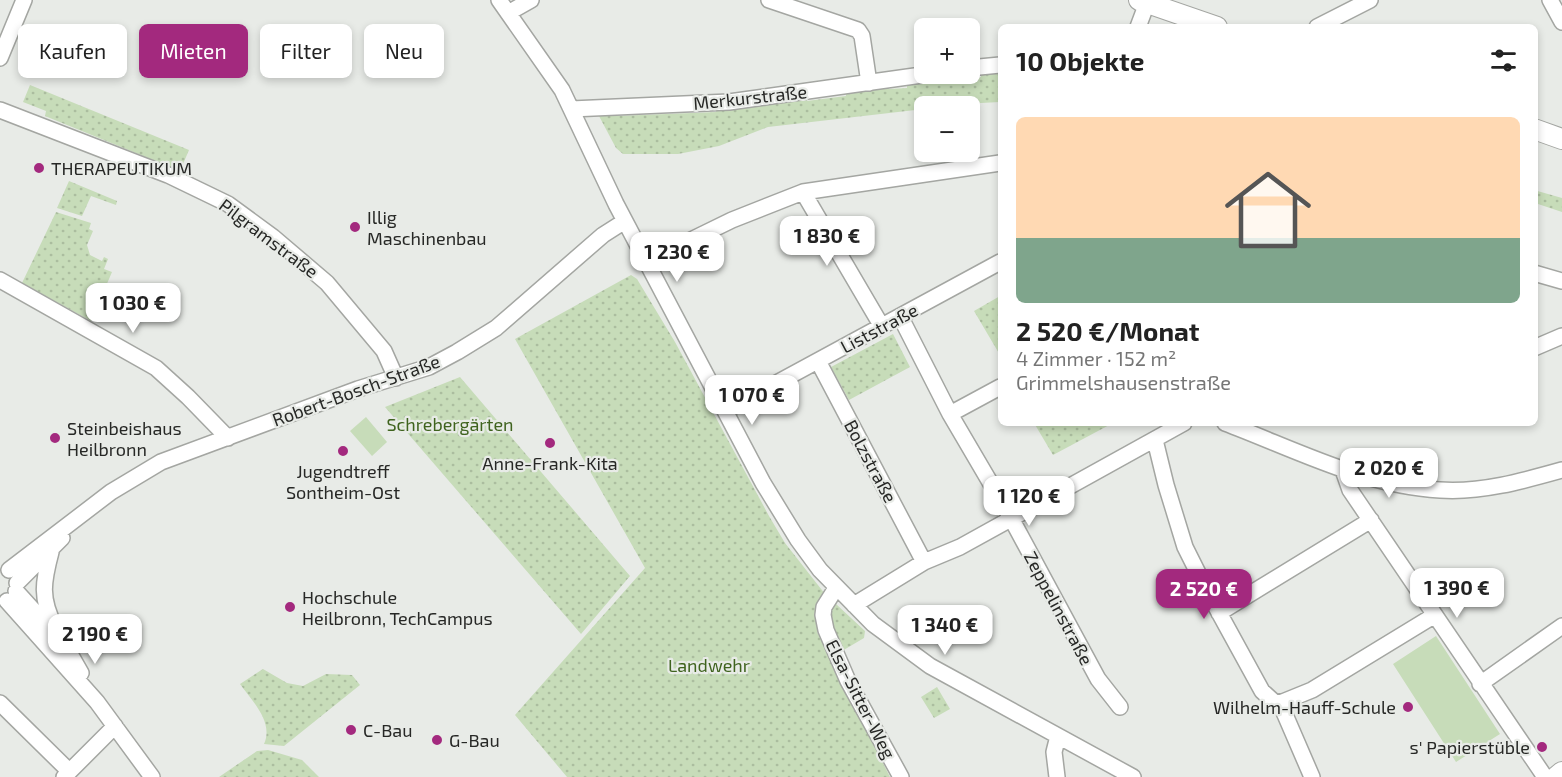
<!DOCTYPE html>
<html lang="de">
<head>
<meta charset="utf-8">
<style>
	body { margin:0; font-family:"Exo 2",sans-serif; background:#f2f2f2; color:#222; height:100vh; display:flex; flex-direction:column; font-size:22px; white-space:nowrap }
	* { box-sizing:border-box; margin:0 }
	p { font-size:20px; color:#767676 }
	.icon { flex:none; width:33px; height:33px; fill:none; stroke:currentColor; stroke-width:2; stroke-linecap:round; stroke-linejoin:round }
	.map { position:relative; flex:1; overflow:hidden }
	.details { position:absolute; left:998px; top:24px; width:540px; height:402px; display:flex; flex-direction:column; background:#fff; border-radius:9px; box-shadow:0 3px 9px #0003 }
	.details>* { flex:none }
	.hud { position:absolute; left:18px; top:24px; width:570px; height:54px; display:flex; gap:12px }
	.fabs { position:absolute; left:914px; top:18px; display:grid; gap:12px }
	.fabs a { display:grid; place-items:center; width:66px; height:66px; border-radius:9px; background:#fff; box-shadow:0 3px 9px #0003; font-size:30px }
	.price { position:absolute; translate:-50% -51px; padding:0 14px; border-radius:12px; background:#fff; color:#222; font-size:20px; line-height:39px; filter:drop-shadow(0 2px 3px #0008) }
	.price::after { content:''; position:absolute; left:50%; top:36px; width:18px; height:14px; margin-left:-9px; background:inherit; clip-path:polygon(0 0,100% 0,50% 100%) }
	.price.active { background:#a3297e; color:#fff }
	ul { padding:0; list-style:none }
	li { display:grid; align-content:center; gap:12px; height:318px; padding:0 18px }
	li+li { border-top:2px solid #e0e0e0 }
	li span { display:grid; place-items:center; height:186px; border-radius:9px; color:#555 }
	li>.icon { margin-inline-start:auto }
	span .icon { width:108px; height:108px; fill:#fffc; stroke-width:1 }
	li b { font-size:26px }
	h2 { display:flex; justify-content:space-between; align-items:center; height:72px; padding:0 18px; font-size:26px }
	.pill { padding:0 21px; border-radius:9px; background:#fff; box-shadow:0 3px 9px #0003; font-size:21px; line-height:54px }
	.pill.active { background:#a3297e; color:#fff }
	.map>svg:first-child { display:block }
	.green { fill:url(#green-dots) }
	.pitch { fill:#c7dcb9 }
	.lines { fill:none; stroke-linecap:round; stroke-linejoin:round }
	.minor-casing { stroke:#a4a6a2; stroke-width:18 }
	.major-casing { stroke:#a4a6a2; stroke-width:22 }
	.minor { stroke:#fff; stroke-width:15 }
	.major { stroke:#fff; stroke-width:20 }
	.poi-dot { fill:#a3297e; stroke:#e8ebe7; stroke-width:2 }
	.labels { text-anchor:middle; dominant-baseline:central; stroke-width:4.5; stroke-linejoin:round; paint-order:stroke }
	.street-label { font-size:18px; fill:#272826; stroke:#e8ebe7 }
	.poi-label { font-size:18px; fill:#272826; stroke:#e8ebe7; text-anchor:start }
	.park-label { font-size:18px; fill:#3f631e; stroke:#e8ebe7 }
</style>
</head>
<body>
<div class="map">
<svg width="1562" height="777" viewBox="0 0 1562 777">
	<defs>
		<pattern id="green-dots" width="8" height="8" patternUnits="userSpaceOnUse" patternTransform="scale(1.5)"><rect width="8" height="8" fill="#c7dcb9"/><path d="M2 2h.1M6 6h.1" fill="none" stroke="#abbd9f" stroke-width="1.8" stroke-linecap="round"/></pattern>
	</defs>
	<rect width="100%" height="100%" fill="#e8ebe7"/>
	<path class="green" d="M 1000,71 L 1000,102 L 924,106 L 924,109 L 768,127 L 719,146 L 678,154 L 623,154 L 616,148 L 599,116 L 600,113 L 615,111 L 616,116 L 716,112 L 716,107 L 806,95 L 807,101 L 846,96 L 846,91 L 888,84 L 889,89 L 907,88 L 907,82 L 962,74 L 963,79 L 981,77 L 981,72 Z
		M 30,85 L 189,150 L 180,171 L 45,116 L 46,111 L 23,102 Z
		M 69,181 L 117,201 L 116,205 L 91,196 L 82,216 L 57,208 Z
		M 1534,190 L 1562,198 L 1562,212 L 1535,203 Z
		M 56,212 L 91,223 L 89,229 L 93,231 L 87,245 L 90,255 L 102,261 L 104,257 L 108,259 L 104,269 L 112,272 L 91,321 L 22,283 Z
		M 631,275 L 637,279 L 675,342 L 769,516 L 785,543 L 825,594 L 822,629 L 817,632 L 890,777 L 567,777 L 515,715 L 645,568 L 515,339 Z
		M 1000,296 L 1000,355 L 974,311 Z
		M 893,334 L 910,367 L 849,400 L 831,367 Z
		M 460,377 L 630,576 L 581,634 L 385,407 Z
		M 1034,423 L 1113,423 L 1053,455 Z
		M 836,604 L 865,631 L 864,638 L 842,651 L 831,627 L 828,611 Z
		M 263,669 L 287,683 L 303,686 L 326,674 L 352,675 L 360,685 L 284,746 L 264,744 C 274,722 252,701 240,684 Z
		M 937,687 L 950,709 L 934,718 L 921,697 Z
		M 268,750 L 302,760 L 319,777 L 219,777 L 257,751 Z"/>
	<path class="pitch" d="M 366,417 L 387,442 L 372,456 L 350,431 Z
		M 1436,636 L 1500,734 L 1456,762 L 1393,664 Z"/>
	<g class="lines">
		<defs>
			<path id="minor" d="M 499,0 L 562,90 L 616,204 L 763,483 L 798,540 L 820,570 L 873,624 L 930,666 L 1133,777
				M 769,0 L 858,30 L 862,36 L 869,83
				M 1550,0 L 1562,22
				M 508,13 L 531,0
				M 1138,27 L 1147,3
				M 1317,27 L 1370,0
				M 0,58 L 24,0
				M 969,68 L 1000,65
				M 571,109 L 729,102 L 929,74
				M 0,110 L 168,175 L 228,204 L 273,237 L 327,283 L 384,351 L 396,378
				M 803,192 L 881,325
				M 646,262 L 732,220 L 803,192 L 1000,163
				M 1534,273 L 1562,281
				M 0,280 L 156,368 L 188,397 L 228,438
				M 900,316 L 950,414 L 1011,518 L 1098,679 L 1120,707
				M 1534,348 L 1562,336
				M 818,361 L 924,562
				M 725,411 L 1000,262
				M 950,414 L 1000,387
				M 1225,423 C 1294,449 1364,486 1440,490 C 1480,493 1523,481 1562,470
				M 1155,440 L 1166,485 L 1185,547 L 1205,587 L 1262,691 L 1273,701 L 1280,703 L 1312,777
				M 1343,470 L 1350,490 L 1545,777
				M 51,552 C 43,582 40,598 55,627
				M 9,570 L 111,492 L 161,462 L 358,389 L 429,367 L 457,352 L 496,328 L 603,235 L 625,221
				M 17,583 L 62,538
				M 836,588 L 824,607 L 823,615 L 826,630 L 848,681 L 901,777
				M 16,591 L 65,645 L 81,673
				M 7,601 L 97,702 L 152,777
				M 854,605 L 924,562 L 960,547 L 1184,423
				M 1219,613 L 1371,520
				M 1480,684 L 1562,626
				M 0,703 L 69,771
				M 1280,703 L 1312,690 L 1435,615
				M 64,777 L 115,726
				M 1057,777 L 1054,752 L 1058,736"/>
			<path id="major" d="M 1139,0 L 1217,27
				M 1534,129 L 1562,139
				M 1556,777 L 1562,772"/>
		</defs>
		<use href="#minor" class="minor-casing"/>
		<use href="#major" class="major-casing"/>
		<use href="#minor" class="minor"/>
		<use href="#major" class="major"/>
	</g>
	<g class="poi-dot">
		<circle cx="39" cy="168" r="6"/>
		<circle cx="355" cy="227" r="6"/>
		<circle cx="55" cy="438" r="6"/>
		<circle cx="550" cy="443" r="6"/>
		<circle cx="343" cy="451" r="6"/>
		<circle cx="290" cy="607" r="6"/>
		<circle cx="1408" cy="707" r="6"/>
		<circle cx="351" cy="730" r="6"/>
		<circle cx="437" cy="740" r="6"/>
		<circle cx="1542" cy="747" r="6"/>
	</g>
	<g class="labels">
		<g class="street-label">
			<text transform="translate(750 97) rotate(-6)">Merkurstraße</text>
			<text transform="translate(269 238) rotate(37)">Pilgramstraße</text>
			<text transform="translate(879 328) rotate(-28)">Liststraße</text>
			<text transform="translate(356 390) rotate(-20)">Robert-Bosch-Straße</text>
			<text transform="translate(871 461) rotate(62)">Bolzstraße</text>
			<text transform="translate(1059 608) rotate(62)">Zeppelinstraße</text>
			<text transform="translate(861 699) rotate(63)">Elsa-Sitter-Weg</text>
		</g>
		<g class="poi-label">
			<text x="51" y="168">THERAPEUTIKUM</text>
			<text x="367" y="217">Illig<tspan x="367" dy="21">Maschinenbau</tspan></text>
			<text x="67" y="428">Steinbeishaus<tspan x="67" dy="21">Heilbronn</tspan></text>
			<text x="550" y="463" text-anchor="middle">Anne-Frank-Kita</text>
			<text x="343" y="471" text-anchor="middle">Jugendtreff<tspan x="343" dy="21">Sontheim-Ost</tspan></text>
			<text x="302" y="597">Hochschule<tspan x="302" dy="21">Heilbronn, TechCampus</tspan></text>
			<text x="1396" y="707" text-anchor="end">Wilhelm-Hauff-Schule</text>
			<text x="363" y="730">C-Bau</text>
			<text x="449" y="740">G-Bau</text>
			<text x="1530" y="747" text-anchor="end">s' Papierstüble</text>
		</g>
		<g class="park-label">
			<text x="450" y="424">Schrebergärten</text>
			<text x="709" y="665">Landwehr</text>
		</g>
	</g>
</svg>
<div class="fabs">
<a>+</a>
<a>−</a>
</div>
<b class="price" style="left:827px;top:267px">1 830 €</b>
<b class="price" style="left:677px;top:283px">1 230 €</b>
<b class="price" style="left:133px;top:334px">1 030 €</b>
<b class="price" style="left:752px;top:426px">1 070 €</b>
<b class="price" style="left:1389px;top:499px">2 020 €</b>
<b class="price" style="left:1029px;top:527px">1 120 €</b>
<b class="price" style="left:1457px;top:619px">1 390 €</b>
<b class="price active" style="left:1204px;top:620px">2 520 €</b>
<b class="price" style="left:945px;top:656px">1 340 €</b>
<b class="price" style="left:95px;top:665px">2 190 €</b>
<div class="hud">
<a class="pill">Kaufen</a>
<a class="pill active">Mieten</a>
<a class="pill">Filter</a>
<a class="pill">Neu</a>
</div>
<section class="details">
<h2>10 Objekte<svg class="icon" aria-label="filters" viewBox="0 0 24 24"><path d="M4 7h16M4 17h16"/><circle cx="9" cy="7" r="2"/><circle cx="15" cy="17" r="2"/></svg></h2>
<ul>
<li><span style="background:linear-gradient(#ffd9b3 65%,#7fa58c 0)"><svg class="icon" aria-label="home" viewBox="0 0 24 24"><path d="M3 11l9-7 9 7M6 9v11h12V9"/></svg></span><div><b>2 520 €/Monat</b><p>4 Zimmer · 152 m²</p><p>Grimmelshausenstraße</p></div></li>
</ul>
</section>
</div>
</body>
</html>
